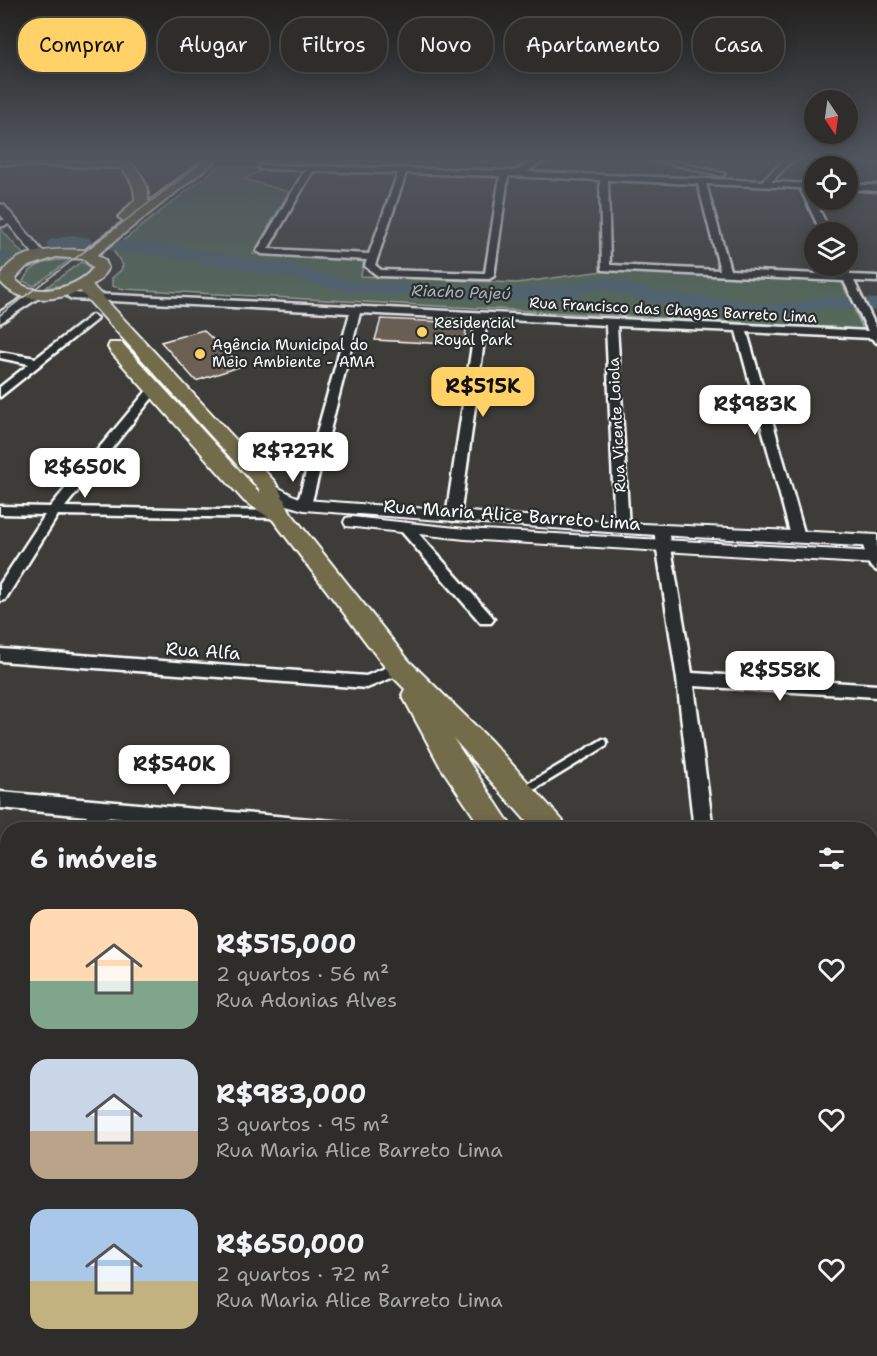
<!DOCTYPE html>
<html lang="pt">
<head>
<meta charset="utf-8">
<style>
	body { margin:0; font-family:"Shantell Sans",sans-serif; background:#3a3937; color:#f1f3f6; height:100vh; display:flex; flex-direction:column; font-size:22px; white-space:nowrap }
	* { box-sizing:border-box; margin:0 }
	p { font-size:20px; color:#a7a8a9 }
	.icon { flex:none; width:33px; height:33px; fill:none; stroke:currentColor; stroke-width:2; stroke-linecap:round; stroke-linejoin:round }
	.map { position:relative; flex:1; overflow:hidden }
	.panel { position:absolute; left:0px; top:822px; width:878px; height:534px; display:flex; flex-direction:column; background:#2e2d2b; border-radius:24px 24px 0 0; box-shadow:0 3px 15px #0003,0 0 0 2px #494947 }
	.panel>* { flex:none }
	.top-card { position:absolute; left:18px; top:18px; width:842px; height:54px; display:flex; gap:12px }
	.needle { width:39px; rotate:167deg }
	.buttons { position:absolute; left:804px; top:90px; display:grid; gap:12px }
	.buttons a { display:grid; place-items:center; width:54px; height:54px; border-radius:50%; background:#2e2d2b; box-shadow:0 3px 15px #0003,0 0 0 2px #494947; font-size:30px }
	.price { position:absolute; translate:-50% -51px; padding:0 14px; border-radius:12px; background:#fff; color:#222; font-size:20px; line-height:39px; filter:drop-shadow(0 2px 3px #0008) }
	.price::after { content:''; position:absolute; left:50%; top:36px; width:18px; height:14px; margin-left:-9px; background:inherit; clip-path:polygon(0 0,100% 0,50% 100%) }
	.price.selected { background:#ffd166; color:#111 }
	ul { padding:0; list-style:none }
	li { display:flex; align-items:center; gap:18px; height:150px; padding:0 30px }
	li span { display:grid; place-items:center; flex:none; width:168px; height:120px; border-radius:18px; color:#555 }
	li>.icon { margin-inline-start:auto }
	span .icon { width:72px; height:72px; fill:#fffc; stroke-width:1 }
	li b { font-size:26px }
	h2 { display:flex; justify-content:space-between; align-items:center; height:72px; padding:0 30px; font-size:26px }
	.chip { padding:0 21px; border-radius:24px; background:#2e2d2b; box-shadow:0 3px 15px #0003,0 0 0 2px #494947; font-size:21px; line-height:54px }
	.chip.selected { background:#ffd166; color:#111 }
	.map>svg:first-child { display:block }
	.green { fill:#566d5a; stroke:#aab6ac; stroke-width:1.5 }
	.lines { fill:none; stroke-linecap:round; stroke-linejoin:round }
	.river { fill:#516876; fill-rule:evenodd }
	.building { fill:#6c5f53; stroke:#fff; stroke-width:1.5 }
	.service-casing { stroke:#fff; stroke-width:5 }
	.minor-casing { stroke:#fff; stroke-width:5 }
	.tertiary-casing { stroke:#fff; stroke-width:4 }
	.secondary-casing { stroke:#fff; stroke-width:5 }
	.primary-casing { stroke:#fff; stroke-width:4 }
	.service { fill:#2a2d2e; fill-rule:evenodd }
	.minor { fill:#2a2d2e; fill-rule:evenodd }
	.tertiary { fill:#2a2d2e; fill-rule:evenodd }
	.secondary { fill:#2a2d2e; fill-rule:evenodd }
	.primary { fill:#726c4b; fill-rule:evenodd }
	.tram { stroke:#fff; stroke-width:1.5 }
	.poi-dot { fill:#ffd166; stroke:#2a2d2e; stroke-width:2 }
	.labels { text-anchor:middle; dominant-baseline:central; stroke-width:4.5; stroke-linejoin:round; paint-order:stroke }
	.far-street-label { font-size:15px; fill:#fff; stroke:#2a2d2e }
	.far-poi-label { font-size:15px; fill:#fff; stroke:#2a2d2e; text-anchor:start }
	.far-water-label { font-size:16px; font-style:italic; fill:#a8b4ba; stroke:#2a2d2e }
	.street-label { font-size:18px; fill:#fff; stroke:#2a2d2e }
</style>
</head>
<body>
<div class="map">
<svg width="877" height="1356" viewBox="0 0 877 1356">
	<rect width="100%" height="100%" fill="#3e3c39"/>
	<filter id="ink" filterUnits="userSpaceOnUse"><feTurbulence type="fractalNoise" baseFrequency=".0167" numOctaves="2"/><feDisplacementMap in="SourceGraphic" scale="12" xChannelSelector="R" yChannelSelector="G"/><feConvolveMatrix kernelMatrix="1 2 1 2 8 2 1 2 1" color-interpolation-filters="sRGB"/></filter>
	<g filter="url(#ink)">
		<path class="green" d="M 220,165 L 264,169 L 244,179 L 289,192 L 253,254 L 364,260 L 361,276 L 517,283 L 610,270 L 841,281 L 863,329 L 124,289 L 112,286 L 112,278 L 121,270 L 123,265 L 114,252 L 115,247 Z
			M 0,228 L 24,255 L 2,270 L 0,276 Z
			M 71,259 L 34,286 L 23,281 C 32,262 52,260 71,259 Z
			M 81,262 L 88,265 L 90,273 L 77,283 L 45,288 Z"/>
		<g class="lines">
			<path class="river" d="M 72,235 L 89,238 L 92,242 L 89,246 C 80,248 58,250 49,248 L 46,244 L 49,240 Z
				M 117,240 L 174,246 L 282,264 L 353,281 L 495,290 L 564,285 L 604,277 L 655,291 L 769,304 L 797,303 L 824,296 L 877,299 L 877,311 L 824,308 L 797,315 L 769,318 L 654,303 L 603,289 L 564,297 L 495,302 L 353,293 L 282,276 L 174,258 L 110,250 L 107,246 L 110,242 Z
				M 0,250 L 8,252 L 11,256 L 7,261 L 0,263 Z"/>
		</g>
		<path class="building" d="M 381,319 L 467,323 L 464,345 L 375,340 Z
			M 203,330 L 242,366 L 196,381 L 161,342 Z"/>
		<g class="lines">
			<defs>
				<path id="service" d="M 603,739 L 606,740 L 607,743 L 606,746 L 527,794 L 524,795 L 521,794 L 519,791 L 521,788 Z"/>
				<path id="minor" d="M 536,159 L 545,159 L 527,172 L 762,181 L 786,159 L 794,159 L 771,182 L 814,184 L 814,188 L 809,188 L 830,232 L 821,232 L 800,188 L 706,184 L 730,270 L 841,275 L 837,266 L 846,266 L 851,275 L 877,276 L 877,282 L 854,281 L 877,329 L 877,343 L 871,338 L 747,332 L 805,536 L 803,539 L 798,541 L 791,536 L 736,331 L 617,326 L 629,528 L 622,533 L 615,528 L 606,325 L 487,319 L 460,517 L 453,521 L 446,517 L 476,319 L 360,313 L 311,505 L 304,509 L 297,505 L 350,313 L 72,299 L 67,296 L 72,293 L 868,331 L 844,281 L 602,270 L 600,180 L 508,176 L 494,276 L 489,279 L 378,276 L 365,266 L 367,260 L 262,254 L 257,251 L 305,170 L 263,169 L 260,169 L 260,165 L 516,171 ZM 313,171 L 398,173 L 369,254 L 268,249 ZM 406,173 L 500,176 L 485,273 L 381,270 L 375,265 ZM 608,180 L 698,184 L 720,270 L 610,265 Z
					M 654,159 L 666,159 L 725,174 L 721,176 Z
					M 0,160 L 128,164 L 132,166 L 128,168 L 0,164 Z
					M 848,185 L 877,185 L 877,191 L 848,189 Z
					M 12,217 L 16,220 L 15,222 L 0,227 L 0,221 Z
					M 92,315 L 97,318 L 96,320 L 0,397 L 0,387 L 29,364 L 0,358 L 0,352 L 36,358 Z
					M 153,386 L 159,390 L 157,392 L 65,507 L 281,511 L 286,512 L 288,515 L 286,518 L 58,515 L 5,600 L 0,601 L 0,584 L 45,515 L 0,514 L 0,506 L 50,507 L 149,388 Z
					M 406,523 L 411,525 L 491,615 L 494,619 L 491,623 L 481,623 L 401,531 L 399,528 L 401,525 Z
					M 661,525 L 668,530 L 692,673 L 877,685 L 877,697 L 694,686 L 713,830 L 694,830 L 677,679 L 654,530 Z
					M 868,535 L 873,537 L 877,545 L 877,571 L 870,566 L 861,540 Z
					M 0,649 L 366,676 L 400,662 L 406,664 L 408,668 L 406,672 L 367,688 L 0,661 Z
					M 0,792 L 345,822 L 352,824 L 354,830 L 244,830 L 106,817 L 101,830 L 82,830 L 87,816 L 0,808 Z
					M 498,818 L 505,820 L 507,826 L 506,830 L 468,830 L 470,824 Z
					M 870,855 L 877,855 L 877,873 L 870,873 Z
					M 0,998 L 8,999 L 8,1021 L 0,1020 Z
					M 8,1032 L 8,1069 L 0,1072 L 0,1035 Z
					M 870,1061 L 877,1064 L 877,1093 L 870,1090 Z
					M 253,1348 L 281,1348 L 279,1356 L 251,1356 Z
					M 641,1348 L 669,1348 L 670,1356 L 642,1356 Z"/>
				<path id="tertiary" d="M 0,159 L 15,159 L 0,165 Z
					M 0,204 L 4,205 L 45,254 L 45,258 L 37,258 L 0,214 Z
					M 268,482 L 292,495 L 305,500 L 622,523 L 877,535 L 877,547 L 622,533 L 304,510 C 288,506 270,500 260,487 Z
					M 352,517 L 465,529 L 877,552 L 877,564 L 465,539 L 346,526 L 344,522 L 346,518 Z"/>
				<path id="secondary" d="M 35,290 L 42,294 L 40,297 L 0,323 L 0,312 Z"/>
				<path id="primary" d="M 113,159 L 126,159 C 139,170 150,184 148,202 L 205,159 L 218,159 L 97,255 L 105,260 L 108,268 L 100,280 L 92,285 L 275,482 L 291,513 L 409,661 L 491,741 L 563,821 L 567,830 L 534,830 L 453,738 L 514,830 L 483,830 L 440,766 L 402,695 L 405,689 L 391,675 L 273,520 L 244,501 L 110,351 L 108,347 L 110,343 L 122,343 L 260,493 L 259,489 L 80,291 C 55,301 18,305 0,281 C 8,247 58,249 85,250 L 124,221 L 118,217 L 135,200 C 135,180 125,173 113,159 ZM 56,257 L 84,259 L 93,268 C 79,288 33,300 15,279 L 26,267 Z
					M 870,1171 L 877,1174 L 877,1217 L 870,1215 Z
					M 870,1259 L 877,1261 L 877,1309 L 870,1306 Z"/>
			</defs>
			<use href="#service" class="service-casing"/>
			<use href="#minor" class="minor-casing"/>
			<use href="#tertiary" class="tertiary-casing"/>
			<use href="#secondary" class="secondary-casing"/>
			<use href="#primary" class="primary-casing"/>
			<use href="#service" class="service"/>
			<use href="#minor" class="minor"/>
			<use href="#tertiary" class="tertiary"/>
			<use href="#secondary" class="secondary"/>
			<use href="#primary" class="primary"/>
			<path class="tram" d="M 0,315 L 207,159"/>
		</g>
	</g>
	<linearGradient id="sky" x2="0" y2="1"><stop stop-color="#22211f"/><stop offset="0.46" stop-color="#52565f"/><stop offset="1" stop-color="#52565f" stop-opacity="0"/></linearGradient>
	<rect width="877" height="348" fill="url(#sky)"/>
	<g class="poi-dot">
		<circle cx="422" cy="332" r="6"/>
		<circle cx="200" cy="354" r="6"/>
	</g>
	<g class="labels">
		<g class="far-street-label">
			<text transform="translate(673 310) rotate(3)">Rua Francisco das Chagas Barreto Lima</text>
			<text transform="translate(617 425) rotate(-93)">Rua Vicente Loiola</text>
		</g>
		<g class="far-poi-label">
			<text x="434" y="323">Residencial<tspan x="434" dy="17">Royal Park</tspan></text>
			<text x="212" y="345">Agência Municipal do<tspan x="212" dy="17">Meio Ambiente - AMA</tspan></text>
		</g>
		<g class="far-water-label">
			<text transform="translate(461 292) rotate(2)">Riacho Pajeú</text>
		</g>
		<g class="street-label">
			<text transform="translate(512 515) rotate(4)">Rua Maria Alice Barreto Lima</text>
			<text transform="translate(203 651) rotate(4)">Rua Alfa</text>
		</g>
	</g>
</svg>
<div class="buttons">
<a><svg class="needle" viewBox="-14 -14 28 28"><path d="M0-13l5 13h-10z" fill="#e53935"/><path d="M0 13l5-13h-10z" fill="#a7a8a9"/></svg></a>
<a><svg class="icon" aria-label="locate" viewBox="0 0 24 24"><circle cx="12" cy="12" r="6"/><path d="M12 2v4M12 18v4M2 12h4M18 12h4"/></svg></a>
<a><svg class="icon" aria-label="layers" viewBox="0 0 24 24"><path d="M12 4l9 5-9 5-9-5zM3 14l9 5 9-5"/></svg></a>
</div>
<b class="price selected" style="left:483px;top:418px">R$515K</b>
<b class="price" style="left:755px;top:436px">R$983K</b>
<b class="price" style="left:293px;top:483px">R$727K</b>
<b class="price" style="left:85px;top:499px">R$650K</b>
<b class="price" style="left:780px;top:702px">R$558K</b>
<b class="price" style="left:174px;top:796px">R$540K</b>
<div class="top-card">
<a class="chip selected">Comprar</a>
<a class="chip">Alugar</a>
<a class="chip">Filtros</a>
<a class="chip">Novo</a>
<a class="chip">Apartamento</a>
<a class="chip">Casa</a>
</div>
<section class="panel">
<h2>6 imóveis<svg class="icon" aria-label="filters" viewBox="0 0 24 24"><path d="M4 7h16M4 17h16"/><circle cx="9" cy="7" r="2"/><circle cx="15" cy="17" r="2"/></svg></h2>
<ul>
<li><span style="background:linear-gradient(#ffd9b3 60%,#7fa58c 0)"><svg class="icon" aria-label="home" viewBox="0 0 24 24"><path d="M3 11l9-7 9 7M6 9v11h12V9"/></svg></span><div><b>R$515,000</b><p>2 quartos · 56 m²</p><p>Rua Adonias Alves</p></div><svg class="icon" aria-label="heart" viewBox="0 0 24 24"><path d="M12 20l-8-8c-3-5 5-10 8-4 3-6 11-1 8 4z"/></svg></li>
<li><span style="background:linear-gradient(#c9d6e8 60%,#b9a48a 0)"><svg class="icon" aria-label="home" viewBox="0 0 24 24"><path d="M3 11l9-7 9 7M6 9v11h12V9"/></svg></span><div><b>R$983,000</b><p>3 quartos · 95 m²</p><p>Rua Maria Alice Barreto Lima</p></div><svg class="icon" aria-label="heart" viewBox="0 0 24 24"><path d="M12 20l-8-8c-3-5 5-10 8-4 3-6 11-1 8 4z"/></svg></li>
<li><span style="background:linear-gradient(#a9c7e8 60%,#c2b280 0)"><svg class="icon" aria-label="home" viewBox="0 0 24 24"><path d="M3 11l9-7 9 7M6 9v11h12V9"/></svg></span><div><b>R$650,000</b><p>2 quartos · 72 m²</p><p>Rua Maria Alice Barreto Lima</p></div><svg class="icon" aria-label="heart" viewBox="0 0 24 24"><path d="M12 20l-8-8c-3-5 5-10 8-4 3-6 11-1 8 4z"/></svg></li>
</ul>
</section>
</div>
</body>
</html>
